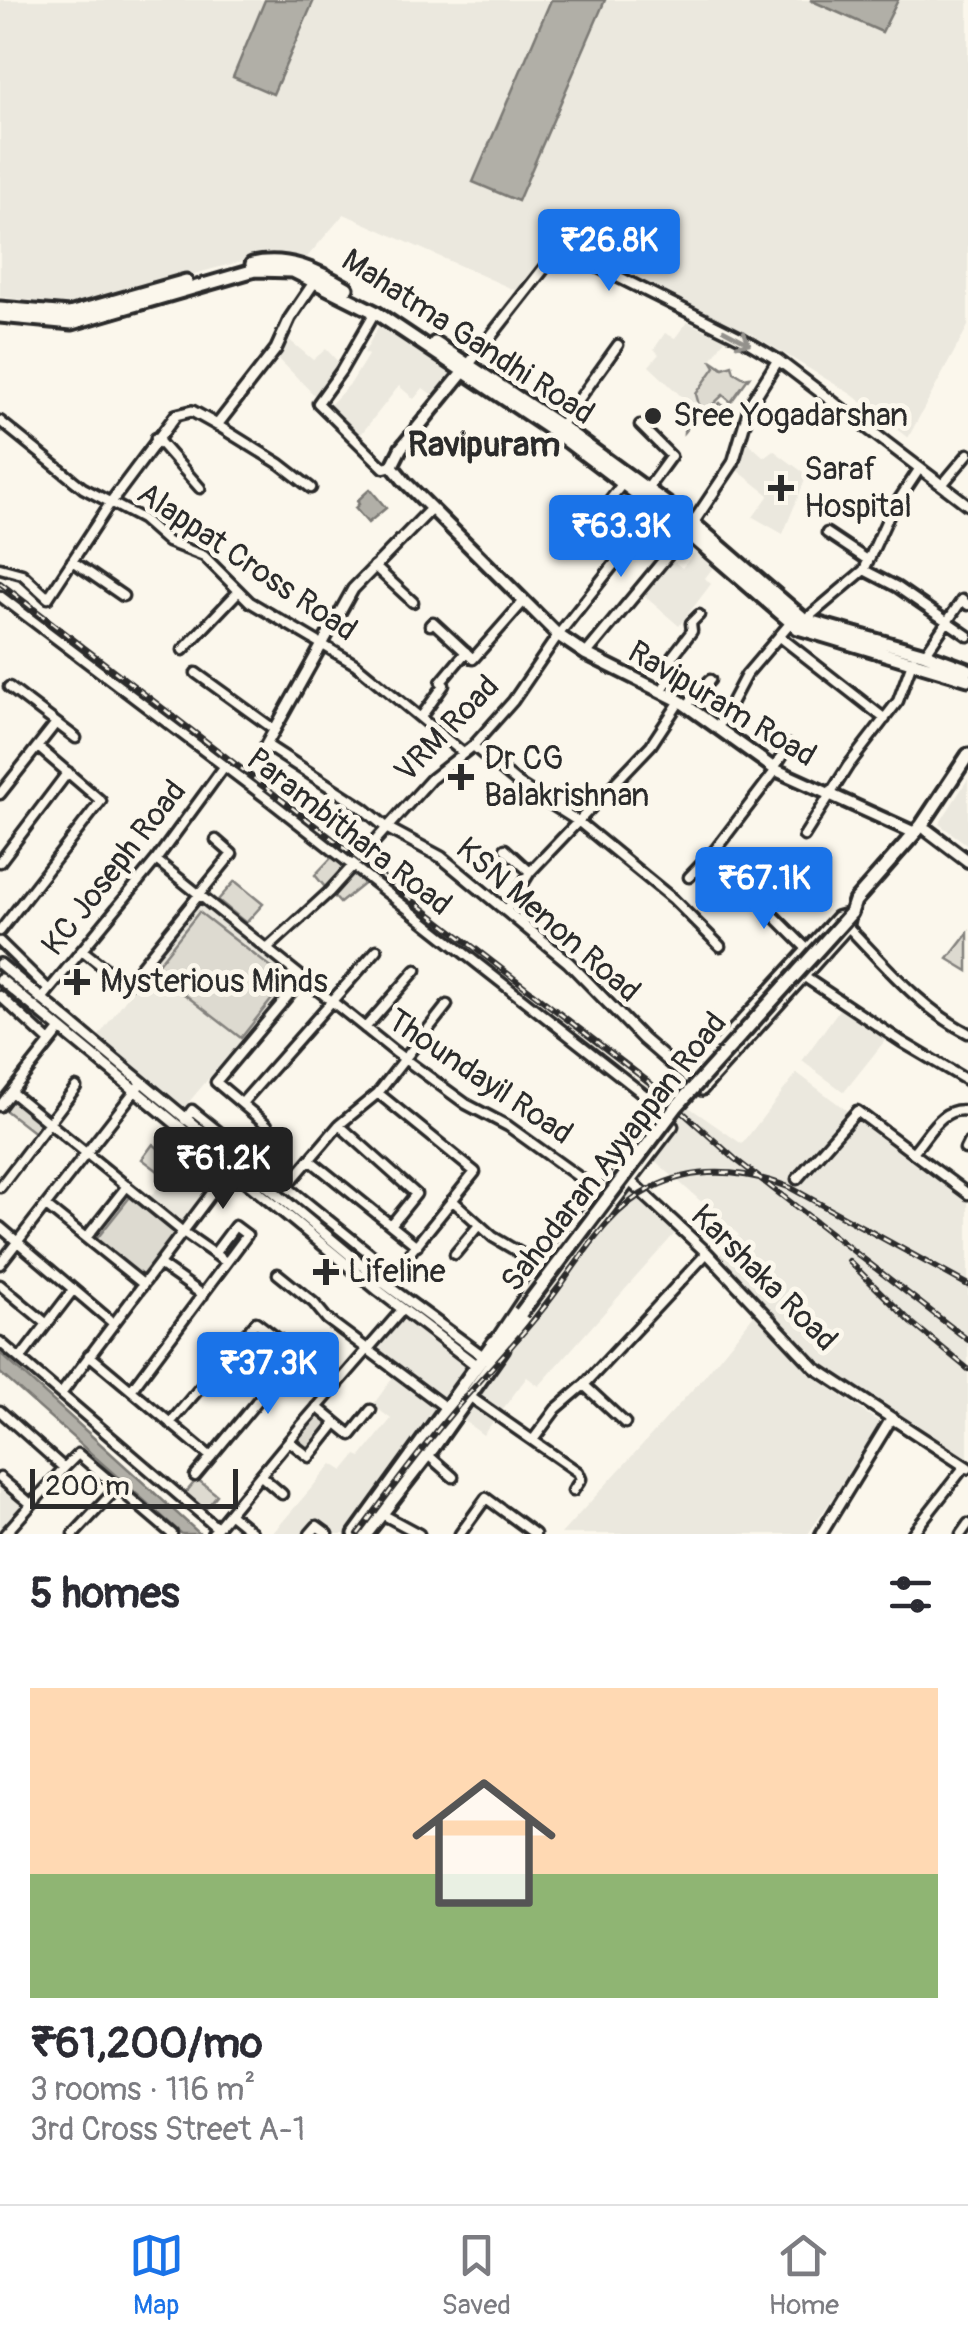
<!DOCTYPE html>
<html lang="en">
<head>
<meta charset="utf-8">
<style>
	body { margin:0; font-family:Pangolin,sans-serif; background:#f2f2f3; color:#2b2b33; height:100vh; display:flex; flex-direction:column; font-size:38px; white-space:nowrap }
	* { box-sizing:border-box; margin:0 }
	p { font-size:32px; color:#7c7c81 }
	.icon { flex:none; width:55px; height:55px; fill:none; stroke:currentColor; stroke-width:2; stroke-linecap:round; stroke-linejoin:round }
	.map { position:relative; height:1534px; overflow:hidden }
	.panel { display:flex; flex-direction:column; background:#fff; flex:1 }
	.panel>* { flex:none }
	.scale { position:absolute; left:30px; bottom:25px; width:208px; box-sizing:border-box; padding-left:10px; border:5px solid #2b2b2b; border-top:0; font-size:28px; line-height:35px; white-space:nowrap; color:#2b2b2b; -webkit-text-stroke:8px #fbf7ec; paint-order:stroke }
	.price { position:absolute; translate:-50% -85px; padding:0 22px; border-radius:10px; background:#1a73e8; color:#fff; font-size:32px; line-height:65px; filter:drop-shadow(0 2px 5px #0008) }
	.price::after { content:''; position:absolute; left:50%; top:60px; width:30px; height:22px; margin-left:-15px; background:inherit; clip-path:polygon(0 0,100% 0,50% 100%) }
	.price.selected { background:#222; color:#fff }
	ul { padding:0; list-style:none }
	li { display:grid; align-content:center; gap:20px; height:530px; padding:0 30px }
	li span { display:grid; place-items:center; height:310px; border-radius:0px; color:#555 }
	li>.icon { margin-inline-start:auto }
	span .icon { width:180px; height:180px; fill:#fffc; stroke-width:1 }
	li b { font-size:42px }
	h2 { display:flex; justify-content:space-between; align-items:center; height:120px; padding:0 30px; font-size:42px }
	.menu { display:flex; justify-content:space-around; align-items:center; height:140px; border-top:2px solid #e1e1e2; background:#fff; font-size:28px; color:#7c7c81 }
	.menu a { display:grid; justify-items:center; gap:5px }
	.menu .selected { color:#1a73e8 }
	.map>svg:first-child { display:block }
	.built { fill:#ebe8de }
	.green { fill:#dddad0; stroke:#84827e; stroke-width:2.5 }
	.water { fill:#b1afa7; stroke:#7b7a75; stroke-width:2.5 }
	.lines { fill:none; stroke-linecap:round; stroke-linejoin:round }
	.minor-casing { stroke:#2b2b2b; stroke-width:15 }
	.tertiary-casing { stroke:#2b2b2b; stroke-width:16 }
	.secondary-casing { stroke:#2b2b2b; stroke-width:18 }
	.primary-casing { stroke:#2b2b2b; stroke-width:19 }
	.minor { stroke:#fbf7ec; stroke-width:8 }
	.tertiary { stroke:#fbf7ec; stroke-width:9 }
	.secondary { stroke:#fbf7ec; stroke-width:10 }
	.primary { stroke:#fbf7ec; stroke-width:11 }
	.rail-casing { stroke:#2b2b2b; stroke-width:6 }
	.rail { stroke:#fbf7ec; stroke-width:2.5; stroke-dasharray:8; stroke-linecap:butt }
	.primary-bridge-casing { stroke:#2b2b2b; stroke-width:19; stroke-linecap:butt }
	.primary-bridge { stroke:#fbf7ec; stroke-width:11 }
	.oneway { stroke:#93918c }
	.poi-dot { fill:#2b2b2b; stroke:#fbf7ec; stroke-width:4 }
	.labels { text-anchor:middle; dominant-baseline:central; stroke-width:10; stroke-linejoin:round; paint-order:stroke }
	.street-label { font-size:32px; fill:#2b2b2b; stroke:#fbf7ec }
	.poi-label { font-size:32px; fill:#2b2b2b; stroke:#fbf7ec; text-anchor:start }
	.neighbourhood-label { font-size:35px; font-weight:bold; fill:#2b2b2b; stroke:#fbf7ec }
</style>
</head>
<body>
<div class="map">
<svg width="968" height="1534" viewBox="0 0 968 1534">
	<rect width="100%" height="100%" fill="#fbf7ec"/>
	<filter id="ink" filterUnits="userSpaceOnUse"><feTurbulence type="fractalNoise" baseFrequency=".01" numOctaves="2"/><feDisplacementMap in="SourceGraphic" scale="20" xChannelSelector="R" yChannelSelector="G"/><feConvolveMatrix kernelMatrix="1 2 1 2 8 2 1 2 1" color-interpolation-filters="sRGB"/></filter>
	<g filter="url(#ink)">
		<path class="built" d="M 0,0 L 810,0 L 881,32 L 898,0 L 968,0 L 968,326 L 908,438 L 851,394 L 750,333 L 685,305 L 560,243 L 519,292 L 344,214 L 302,263 L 275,252 L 76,306 L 0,297 Z
			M 687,322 L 725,339 L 711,360 L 716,367 L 696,394 L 699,405 L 685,418 L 675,408 L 682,397 L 649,366 L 659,354 L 654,349 L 665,333 L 675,338 Z
			M 380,323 L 451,369 L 451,380 L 437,398 L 423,388 L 414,399 L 399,386 L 358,438 L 326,409 L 351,383 L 368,355 L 364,353 Z
			M 287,338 L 313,360 L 326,349 L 342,366 L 318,399 L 275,355 Z
			M 742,437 L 764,457 L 773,450 L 807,475 L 783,534 L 753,517 L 769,495 L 733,467 Z
			M 697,550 L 715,565 L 705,578 L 711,584 L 679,626 L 641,593 L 670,558 L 682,568 Z
			M 968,779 L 968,845 L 939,824 Z
			M 199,898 L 294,977 L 183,1109 L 98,1037 Z
			M 841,1007 L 887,1038 L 844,1092 L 802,1061 Z
			M 797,1073 L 968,1202 L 968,1465 L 826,1371 L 716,1259 L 739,1235 L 652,1158 L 679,1120 L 641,1088 L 647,1078 L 742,1144 Z
			M 188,1147 L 218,1167 L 183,1222 L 149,1199 Z
			M 632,1187 L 677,1231 L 539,1386 L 527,1377 L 483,1435 L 460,1418 L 503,1356 Z
			M 757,1311 L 810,1374 L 883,1425 L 808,1534 L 561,1534 L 703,1378 Z
			M 409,1320 L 472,1365 L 348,1534 L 272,1534 L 332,1464 L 343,1471 L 356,1455 L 361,1457 L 391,1419 L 373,1405 L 399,1369 L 373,1350 L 392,1325 Z
			M 0,1485 L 22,1505 L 0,1532 Z"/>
		<path class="green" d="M 711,360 L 723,368 L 732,365 L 734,372 L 744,378 L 749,377 L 731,402 L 723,395 L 711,406 L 714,408 L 720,403 L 725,408 L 725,414 L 718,416 L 710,427 L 704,425 L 710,417 L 702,411 L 684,432 L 685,418 L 699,405 L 696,394 L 715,367 Z
			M 333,856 L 342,863 L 343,868 L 325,887 L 315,875 Z
			M 352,871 L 366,882 L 340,903 L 332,894 Z
			M 235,881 L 263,904 L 246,923 L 218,900 Z
			M 199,912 L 287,980 L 241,1038 L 153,970 Z
			M 968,933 L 968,971 L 948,959 Z
			M 12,1100 L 43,1124 L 36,1134 L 5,1110 Z
			M 153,1144 L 172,1159 L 162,1174 L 142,1159 Z
			M 130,1197 L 176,1234 L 141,1278 L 95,1241 Z
			M 316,1414 L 331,1426 L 309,1455 L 294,1443 Z
			M 197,1479 L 217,1495 L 203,1512 L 183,1496 Z"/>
		<path class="water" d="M 265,0 L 314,0 L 273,94 L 233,77 Z
			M 551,0 L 605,0 L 518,201 L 473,182 Z
			M 810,0 L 898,0 L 882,32 Z
			M 370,489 L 386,508 L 368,523 L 355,508 L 359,504 L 357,501 Z
			M 0,1353 L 200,1534 L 182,1534 L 0,1373 Z"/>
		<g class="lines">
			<defs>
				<path id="minor" d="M 375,312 L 341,371 L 318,403 L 384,468 L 392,466
					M 0,421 L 83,488 L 142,519 L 168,542 L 204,556 L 250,602 L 355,664 L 462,752
					M 217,425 L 280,464 L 311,488
					M 640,425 L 671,456 L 647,489
					M 560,426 L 618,345
					M 156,438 L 200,488
					M 942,485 L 968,454
					M 827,533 L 866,559
					M 72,561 L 123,596
					M 374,566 L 413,602
					M 0,568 L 22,574 L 48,598 L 111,502
					M 864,570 L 897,587 L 968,636
					M 0,596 L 269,800 L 665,1111 L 544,1267 L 494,1342
					M 805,620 L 864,570 L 890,513 L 920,468
					M 430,625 L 433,622 L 473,659 L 524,601
					M 779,636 L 885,719
					M 183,650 L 239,591
					M 925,654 L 962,600 L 968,605
					M 196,673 L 275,730
					M 9,687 L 76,738
					M 661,691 L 670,678 L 668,662 L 692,631 L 691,623 L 699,615
					M 687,705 L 710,680
					M 421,717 L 444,685 L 441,682 L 466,652
					M 719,726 L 746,675 L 791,622
					M 473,746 L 519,784 L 579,822 L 673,899 L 720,946
					M 774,768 L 789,745
					M 0,794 L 56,723
					M 804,836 L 848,766 L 898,701 L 913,660
					M 505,849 L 530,872
					M 156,860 L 395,1052 L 466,1104 L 508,1126 L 601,1193
					M 0,862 L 68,772
					M 689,877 L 715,850 L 776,770
					M 747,889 L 807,949
					M 506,911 L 530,872 L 651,745 L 680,701
					M 848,927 C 884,964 921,1009 968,1033
					M 0,931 L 101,801 L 38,747
					M 0,942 L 49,990
					M 267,949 L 329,892 L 431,779 L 473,746 L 513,701 L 558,635 L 630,544 L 598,515 L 623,483
					M 82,950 L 126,985 L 232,854 L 216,840
					M 803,976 L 902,1042 L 968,1081
					M 0,996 L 50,1042
					M 41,1000 L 156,860 L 224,767
					M 365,1028 L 416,970
					M 11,1092 L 183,1232 L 226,1262
					M 378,1093 L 475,1172 L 385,1284
					M 242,1103 L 377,950
					M 0,1106 L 60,1030
					M 185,1120 L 192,1110 L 394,1273
					M 339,1125 L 416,1194 L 391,1225
					M 965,1149 L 968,1143
					M 914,1151 C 929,1134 942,1105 968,1111
					M 310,1160 L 417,1246
					M 237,1162 L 267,1125 L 216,1082 L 303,978
					M 797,1179 L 857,1111 L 968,1194
					M 287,1186 L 339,1125 L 378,1093 L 447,1005
					M 0,1187 L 76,1087
					M 452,1200 L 493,1237 L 544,1267
					M 46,1206 L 143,1284
					M 0,1227 L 113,1323
					M 86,1238 L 127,1186
					M 455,1254 L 479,1225
					M 0,1264 L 141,1083
					M 159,1264 L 203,1295
					M 278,1274 L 314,1303 L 327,1319 L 446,1408
					M 0,1285 L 47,1324
					M 0,1342 L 217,1528
					M 503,1348 L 673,1126 L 663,1120
					M 89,1355 L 211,1457
					M 20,1359 L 73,1290
					M 584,1385 L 625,1423
					M 132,1389 L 247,1235 L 235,1226 L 214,1254
					M 61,1394 L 230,1169
					M 469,1396 L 578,1472 L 581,1479 L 573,1491
					M 317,1407 L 351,1435 L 371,1410
					M 0,1411 L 64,1468 L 78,1454 L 172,1534
					M 170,1423 L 256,1322 L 338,1385
					M 533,1440 L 556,1409 L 584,1385 L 707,1253
					M 289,1441 L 309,1457 L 336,1423
					M 428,1455 L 453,1477
					M 195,1476 L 297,1353
					M 261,1476 L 282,1494
					M 0,1478 L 31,1504
					M 230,1514 L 252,1532
					M 382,1514 L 419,1534
					M 5,1534 L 64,1468
					M 74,1534 L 118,1487
					M 212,1534 L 301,1426 L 402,1310
					M 310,1534 L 317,1526 L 328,1534
					M 460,1534 L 486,1498 L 535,1534
					M 912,1534 L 965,1466
					M 961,1534 L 968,1524"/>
				<path id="tertiary" d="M 469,364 L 552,258 L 558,251 L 566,251 L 743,339 L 778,360 L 968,505
					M 111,502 L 176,415 L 192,411 L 217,425 L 276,349 L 290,318 L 315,281
					M 431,509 L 353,589 L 266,745 L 363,808 L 387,828 L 441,857 L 568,962 L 643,1039 L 702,1090 L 848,927 L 851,913 L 837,917 L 689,1078
					M 586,654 L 687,532 L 733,463 L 750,405 L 778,360
					M 0,964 L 385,1284 L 484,1357
					M 0,979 L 379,1291 L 477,1366
					M 631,1182 L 707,1253 L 815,1368 L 968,1468
					M 821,1534 L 891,1419"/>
				<path id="secondary" d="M 469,365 L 401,448 L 392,466 L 405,482 L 558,635 L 586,654 L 680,701 L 776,770 L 915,833
					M 927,830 L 968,861"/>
				<path id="primary" d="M 252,264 C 287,256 317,270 347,288
					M 0,308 L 69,314 L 186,281
					M 0,316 L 72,323 L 255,270 L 293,271 L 375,312 L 562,437 L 687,532 L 798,628 L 968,679
					M 435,343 L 560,426 L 693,523 L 805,620 L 925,654 L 968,670
					M 851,913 L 855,901 L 921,826 L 968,755
					M 355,1534 L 494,1342 L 503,1338
					M 366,1534 L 432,1449 L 503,1348 L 503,1338 L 521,1313"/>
			</defs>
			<use href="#minor" class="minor-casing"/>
			<use href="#tertiary" class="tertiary-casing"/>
			<use href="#secondary" class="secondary-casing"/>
			<use href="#primary" class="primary-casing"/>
			<use href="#minor" class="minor"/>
			<use href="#tertiary" class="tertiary"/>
			<use href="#secondary" class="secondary"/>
			<use href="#primary" class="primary"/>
			<defs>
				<path id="rail" d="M 0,583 L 650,1083 L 735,1159 L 968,1340
					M 849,1261 L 912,1323 L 968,1369
					M 358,1534 C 388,1494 418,1453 451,1414 C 482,1377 516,1343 546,1305 C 577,1266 605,1211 652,1188 C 698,1165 745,1170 791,1188 L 968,1285"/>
			</defs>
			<use href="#rail" class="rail-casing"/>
			<use href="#rail" class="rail"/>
			<defs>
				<path id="primary-bridge" d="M 521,1313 L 677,1106 L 851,913"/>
			</defs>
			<use href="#primary-bridge" class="primary-bridge-casing"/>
			<use href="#primary-bridge" class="primary-bridge"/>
		</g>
		<defs><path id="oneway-shaft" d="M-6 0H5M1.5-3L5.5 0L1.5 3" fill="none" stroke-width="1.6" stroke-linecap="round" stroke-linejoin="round" transform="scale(2.5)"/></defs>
		<use class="oneway" href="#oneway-shaft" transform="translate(737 337) rotate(28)"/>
	</g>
	<g class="poi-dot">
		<circle cx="653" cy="416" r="10"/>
		<path d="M776 473h10v10h10v10h-10v10h-10v-10h-10v-10h10z"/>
		<path d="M456 762h10v10h10v10h-10v10h-10v-10h-10v-10h10z"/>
		<path d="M72 967h10v10h10v10h-10v10h-10v-10h-10v-10h10z"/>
		<path d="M321 1257h10v10h10v10h-10v10h-10v-10h-10v-10h10z"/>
	</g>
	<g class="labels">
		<g class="street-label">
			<text transform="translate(468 337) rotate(33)">Mahatma Gandhi Road</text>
			<text transform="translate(247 562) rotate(34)">Alappat Cross Road</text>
			<text transform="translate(722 704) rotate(31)">Ravipuram Road</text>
			<text transform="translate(447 729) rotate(-46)">VRM Road</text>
			<text transform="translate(349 832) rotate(38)">Parambithara Road</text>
			<text transform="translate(114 868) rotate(-52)">KC Joseph Road</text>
			<text transform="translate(548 920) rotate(41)">KSN Menon Road</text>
			<text transform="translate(480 1077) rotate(34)">Thoundayil Road</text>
			<text transform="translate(614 1152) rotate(-52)">Sahodaran Ayyappan Road</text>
			<text transform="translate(764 1278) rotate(45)">Karshaka Road</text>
		</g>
		<g class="poi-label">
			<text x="673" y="416">Sree Yogadarshan</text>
			<text x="804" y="470">Saraf<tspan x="804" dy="37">Hospital</tspan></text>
			<text x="484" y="759">Dr CG<tspan x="484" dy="37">Balakrishnan</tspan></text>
			<text x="100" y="982">Mysterious Minds</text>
			<text x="348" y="1272">Lifeline</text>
		</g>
		<g class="neighbourhood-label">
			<text x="484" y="445">Ravipuram</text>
		</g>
	</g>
</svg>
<div class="scale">200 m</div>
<b class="price" style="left:609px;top:294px">₹26.8K</b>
<b class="price" style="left:621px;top:580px">₹63.3K</b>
<b class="price" style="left:764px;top:932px">₹67.1K</b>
<b class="price selected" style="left:223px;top:1212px">₹61.2K</b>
<b class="price" style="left:268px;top:1417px">₹37.3K</b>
</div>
<section class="panel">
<h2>5 homes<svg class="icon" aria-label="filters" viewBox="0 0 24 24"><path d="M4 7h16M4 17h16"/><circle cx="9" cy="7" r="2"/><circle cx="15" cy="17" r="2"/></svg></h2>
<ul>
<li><span style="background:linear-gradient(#ffd9b3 60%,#8fb573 0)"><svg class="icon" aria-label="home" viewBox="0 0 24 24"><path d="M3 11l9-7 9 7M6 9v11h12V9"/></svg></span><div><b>₹61,200/mo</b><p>3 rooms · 116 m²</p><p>3rd Cross Street A-1</p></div></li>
</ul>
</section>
<nav class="menu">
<a class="selected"><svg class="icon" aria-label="map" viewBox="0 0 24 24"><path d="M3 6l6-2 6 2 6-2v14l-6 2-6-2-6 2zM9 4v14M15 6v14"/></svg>Map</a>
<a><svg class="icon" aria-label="saved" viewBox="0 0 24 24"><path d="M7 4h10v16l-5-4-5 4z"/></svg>Saved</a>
<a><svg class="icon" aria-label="home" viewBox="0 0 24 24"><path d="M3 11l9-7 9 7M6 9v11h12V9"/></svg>Home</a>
</nav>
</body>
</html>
